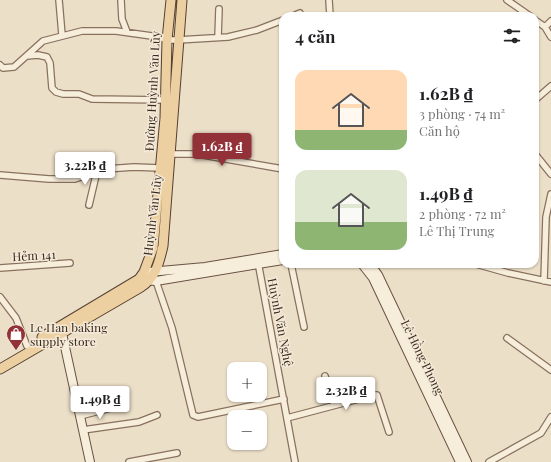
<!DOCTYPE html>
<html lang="vi">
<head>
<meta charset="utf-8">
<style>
	body { margin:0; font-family:"Playfair Display",serif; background:#f2f2f2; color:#202124; height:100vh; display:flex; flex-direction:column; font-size:15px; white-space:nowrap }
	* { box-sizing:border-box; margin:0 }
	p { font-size:13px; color:#757577 }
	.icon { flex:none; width:22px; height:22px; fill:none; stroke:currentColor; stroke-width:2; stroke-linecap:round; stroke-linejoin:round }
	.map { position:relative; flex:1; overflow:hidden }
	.details { position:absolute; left:279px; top:12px; width:260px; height:256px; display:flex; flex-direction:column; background:#fff; border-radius:12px; box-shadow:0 1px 3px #0004 }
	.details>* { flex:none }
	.controls { position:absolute; left:227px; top:362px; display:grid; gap:8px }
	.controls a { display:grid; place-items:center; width:40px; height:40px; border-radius:8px; background:#fff; box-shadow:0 1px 3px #0004; font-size:20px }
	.price { position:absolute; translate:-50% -34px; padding:0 9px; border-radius:4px; background:#fff; color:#222; font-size:13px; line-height:26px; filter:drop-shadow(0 1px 2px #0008) }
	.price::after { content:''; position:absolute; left:50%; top:24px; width:12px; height:9px; margin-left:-6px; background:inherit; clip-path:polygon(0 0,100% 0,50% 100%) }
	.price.selected { background:#933138; color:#fff }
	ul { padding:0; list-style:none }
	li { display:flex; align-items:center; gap:12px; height:100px; padding:0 16px }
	li span { display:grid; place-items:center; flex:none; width:112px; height:80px; border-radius:12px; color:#555 }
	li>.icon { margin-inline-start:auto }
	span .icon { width:48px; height:48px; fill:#fffc; stroke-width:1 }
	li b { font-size:17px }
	h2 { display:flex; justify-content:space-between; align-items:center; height:48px; padding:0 16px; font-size:17px }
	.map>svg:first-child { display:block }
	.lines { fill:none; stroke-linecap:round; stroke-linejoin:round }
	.street-casing { stroke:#88715e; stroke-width:8 }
	.secondary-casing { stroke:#6a5241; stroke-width:10 }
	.primary-casing { stroke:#564032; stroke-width:11 }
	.street { stroke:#f7eddb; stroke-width:5.5 }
	.secondary { stroke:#f7eddb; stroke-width:8 }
	.primary { stroke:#edd0a2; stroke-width:9 }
	.labels { text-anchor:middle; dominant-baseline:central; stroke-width:3; stroke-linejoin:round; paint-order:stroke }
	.street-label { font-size:12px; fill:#392b21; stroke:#f4ead7 }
	.poi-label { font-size:12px; fill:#392b21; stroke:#f4ead7; text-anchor:start }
</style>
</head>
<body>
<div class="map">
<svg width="551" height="462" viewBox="0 0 551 462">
	<rect width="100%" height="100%" fill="#ecdfc8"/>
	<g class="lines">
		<defs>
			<path id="street" d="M 59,0 L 62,35
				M 121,0 L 122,19 L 127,32
				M 329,0 L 330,16
				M 507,0 L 530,16
				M 293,16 L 300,13
				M 535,20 L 545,27 L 551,37
				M 545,27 L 551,21
				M 218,37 L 219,9
				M 27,56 L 38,55 L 47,57 L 50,63 L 52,88 L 56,92 L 63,94 L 79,94 L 92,99 L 166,100
				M 0,65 L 3,68 L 14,67 L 43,41 L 82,31 L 116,31 L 159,37 L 167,40 L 178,40 L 228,37 L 257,30 L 283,20
				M 535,100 L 551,86
				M 167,154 L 197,154 L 283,169
				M 535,154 L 551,174
				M 0,175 L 49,179 L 75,179 L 106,169 L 134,167 L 160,168
				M 89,205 L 97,171
				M 258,262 L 295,462
				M 291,264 L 304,327
				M 476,264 L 508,273 L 551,282
				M 0,268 L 70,263
				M 156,281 L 172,328 L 193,415 L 198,417 L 284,399
				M 544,281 L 546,217 L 551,194
				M 0,297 L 16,318 L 27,346
				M 507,338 L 551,370
				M 325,376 L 334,405
				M 80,416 L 115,407
				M 287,418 L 374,395 L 377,395 L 389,432
				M 83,430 L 139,422 L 157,415
				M 129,462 L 177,453
				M 489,462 L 541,433 L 551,417"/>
			<path id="secondary" d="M 362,264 L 373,278 L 460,462
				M 370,264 L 378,275 L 467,462
				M 149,272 L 205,267 L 283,254
				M 144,280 L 156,281 L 283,260
				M 59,329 L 62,333 L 90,462"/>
			<path id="primary" d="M 42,337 L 139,279 L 144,272 L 153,248 L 165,118 L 167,40 L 171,0
				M 0,369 L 141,287 C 156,277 159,263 163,246 L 182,0"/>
		</defs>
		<use href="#street" class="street-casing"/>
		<use href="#secondary" class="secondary-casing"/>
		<use href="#primary" class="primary-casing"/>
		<use href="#street" class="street"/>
		<use href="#secondary" class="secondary"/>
		<use href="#primary" class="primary"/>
	</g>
	<defs>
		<symbol id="shop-pin" viewBox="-11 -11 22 30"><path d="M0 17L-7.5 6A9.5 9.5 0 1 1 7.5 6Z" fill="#933138" stroke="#f4ead7"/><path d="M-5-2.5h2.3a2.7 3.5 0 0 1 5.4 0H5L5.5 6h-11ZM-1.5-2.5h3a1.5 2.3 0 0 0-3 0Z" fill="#fff"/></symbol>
	</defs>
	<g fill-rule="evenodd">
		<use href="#shop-pin" x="5" y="323" width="22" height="30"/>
	</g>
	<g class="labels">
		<g class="street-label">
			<text transform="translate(152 91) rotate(-87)">Đường Huỳnh Văn Lũy</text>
			<text transform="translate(152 215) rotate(-83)">Huỳnh Văn Lũy</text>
			<text transform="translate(34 255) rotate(-3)">Hẻm 141</text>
			<text transform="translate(281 322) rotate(79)">Huỳnh Văn Nghệ</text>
			<text transform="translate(423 357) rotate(64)">Lê Hồng Phong</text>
		</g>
		<g class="poi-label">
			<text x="30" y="327">Le Han baking<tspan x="30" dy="14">supply store</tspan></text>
		</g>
	</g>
</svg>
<div class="controls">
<a>+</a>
<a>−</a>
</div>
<b class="price selected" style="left:222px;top:167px">1.62B ₫</b>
<b class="price" style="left:85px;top:186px">3.22B ₫</b>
<b class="price" style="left:346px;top:411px">2.32B ₫</b>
<b class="price" style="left:100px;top:420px">1.49B ₫</b>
<section class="details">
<h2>4 căn<svg class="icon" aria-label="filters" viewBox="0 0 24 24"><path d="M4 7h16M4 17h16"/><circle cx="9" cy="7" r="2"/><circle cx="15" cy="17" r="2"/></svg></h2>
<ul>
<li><span style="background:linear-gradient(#ffd9b3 75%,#8fb573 0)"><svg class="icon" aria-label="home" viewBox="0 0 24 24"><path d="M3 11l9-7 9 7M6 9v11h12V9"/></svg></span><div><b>1.62B ₫</b><p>3 phòng · 74 m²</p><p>Căn hộ</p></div></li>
<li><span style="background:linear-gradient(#dfe7d0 65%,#8fb573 0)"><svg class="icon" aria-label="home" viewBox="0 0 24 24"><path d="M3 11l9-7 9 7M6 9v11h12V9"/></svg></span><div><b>1.49B ₫</b><p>2 phòng · 72 m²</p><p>Lê Thị Trung</p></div></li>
</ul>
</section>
</div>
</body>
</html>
